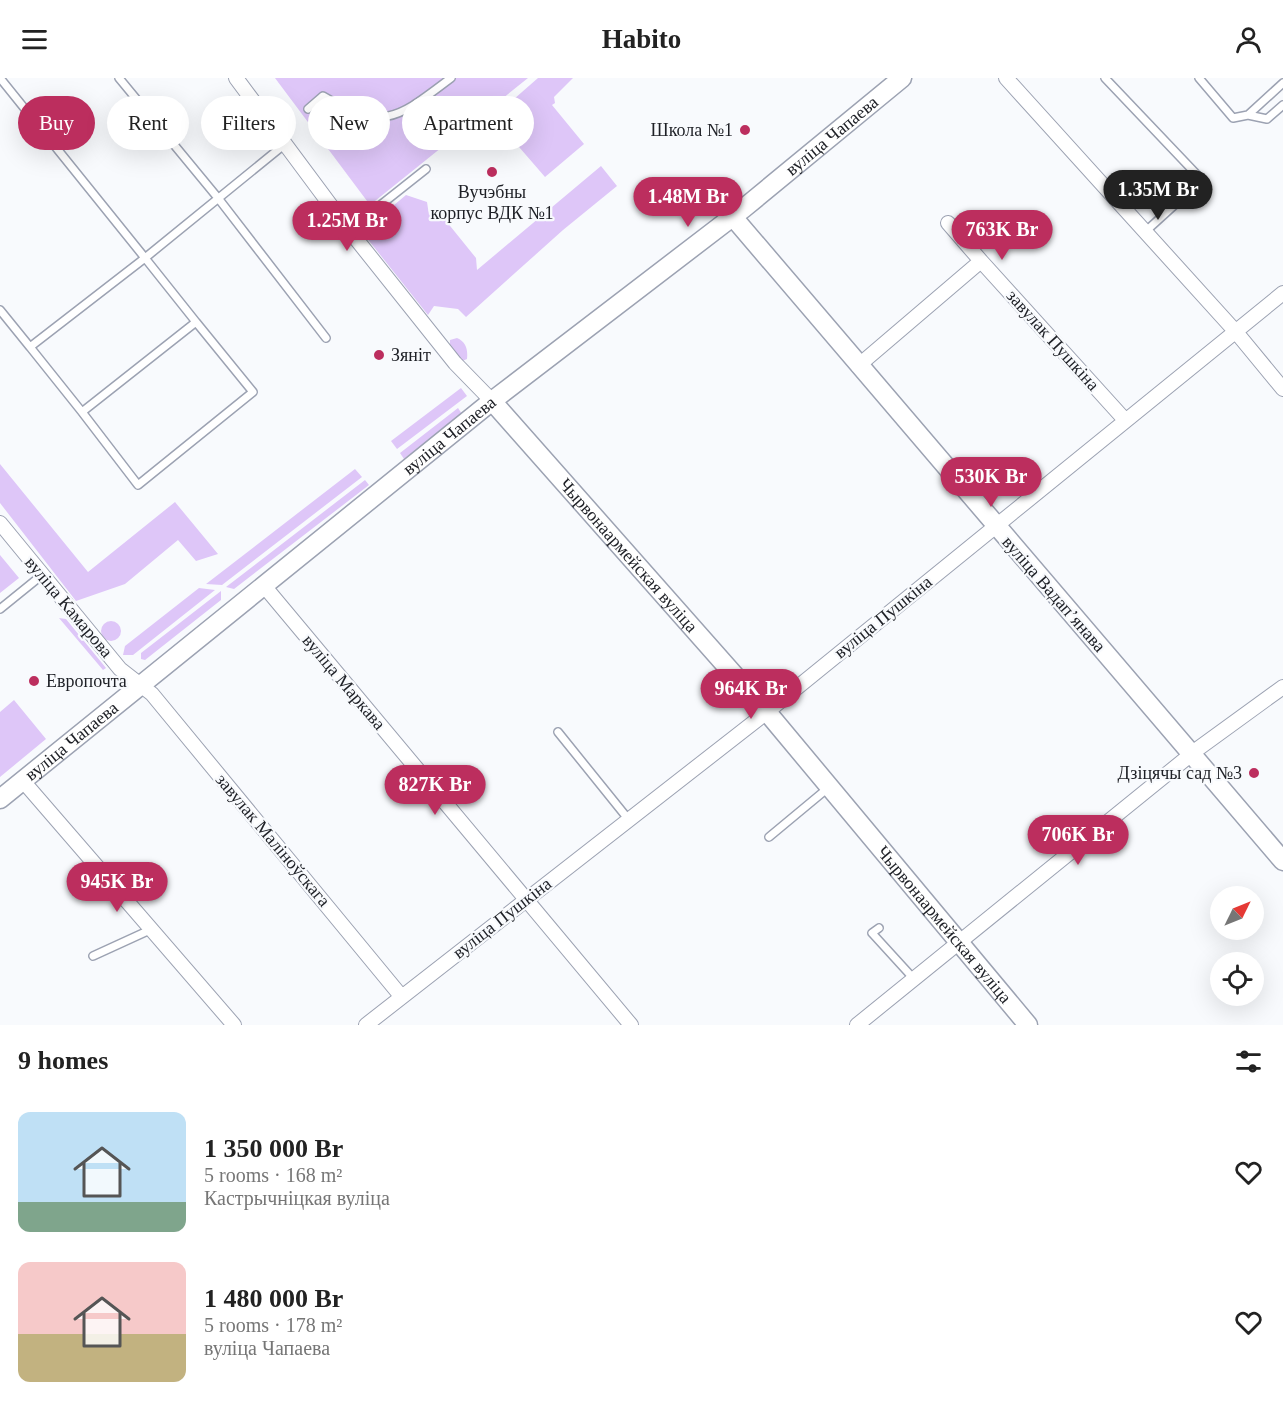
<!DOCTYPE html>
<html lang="en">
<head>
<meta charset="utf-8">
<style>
	body { margin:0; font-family:"Times New Roman",serif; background:#f2f2f2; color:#222; height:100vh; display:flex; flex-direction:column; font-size:22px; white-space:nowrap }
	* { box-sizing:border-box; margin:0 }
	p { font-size:20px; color:#767676 }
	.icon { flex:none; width:33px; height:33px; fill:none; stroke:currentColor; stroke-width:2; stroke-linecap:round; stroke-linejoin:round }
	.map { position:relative; height:947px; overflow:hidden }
	.side { display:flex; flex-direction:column; background:#fff; flex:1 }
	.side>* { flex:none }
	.top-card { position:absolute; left:18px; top:18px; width:600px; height:54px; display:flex; gap:12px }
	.needle { width:39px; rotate:47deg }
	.fabs { position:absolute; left:1210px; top:808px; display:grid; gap:12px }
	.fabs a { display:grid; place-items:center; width:54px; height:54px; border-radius:50%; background:#fff; box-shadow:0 6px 24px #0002; font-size:30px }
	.price { position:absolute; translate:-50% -51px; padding:0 14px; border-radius:21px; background:#bc2e5e; color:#fff; font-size:20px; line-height:39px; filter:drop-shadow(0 2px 3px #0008) }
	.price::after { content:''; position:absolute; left:50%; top:36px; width:18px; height:14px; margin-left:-9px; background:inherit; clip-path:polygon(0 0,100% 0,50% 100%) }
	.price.active { background:#222; color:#fff }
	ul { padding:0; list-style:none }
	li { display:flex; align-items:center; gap:18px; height:150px; padding:0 18px }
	li span { display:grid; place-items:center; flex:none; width:168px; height:120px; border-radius:12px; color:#555 }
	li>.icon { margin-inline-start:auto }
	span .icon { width:72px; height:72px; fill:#fffc; stroke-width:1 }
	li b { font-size:26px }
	h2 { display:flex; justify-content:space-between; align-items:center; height:72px; padding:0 18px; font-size:26px }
	.tag { padding:0 21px; border-radius:27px; background:#fff; box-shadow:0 6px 24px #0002; font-size:21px; line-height:54px }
	.tag.active { background:#bc2e5e; color:#fff }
	header { display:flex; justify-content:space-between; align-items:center; height:78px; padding:0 18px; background:#fff; font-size:27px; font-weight:700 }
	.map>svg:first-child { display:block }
	.green { fill:#dec6f8 }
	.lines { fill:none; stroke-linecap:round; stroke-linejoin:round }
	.lane-casing { stroke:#9ca2b2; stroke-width:10 }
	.street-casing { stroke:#9ca2b2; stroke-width:16 }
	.secondary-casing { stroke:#9ca2b2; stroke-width:21 }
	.lane { stroke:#fff; stroke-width:7 }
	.street { stroke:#fff; stroke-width:14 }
	.secondary { stroke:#fff; stroke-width:18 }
	.poi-dot { fill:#bc2e5e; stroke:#f8fafd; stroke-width:2 }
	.labels { text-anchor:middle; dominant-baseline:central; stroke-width:4.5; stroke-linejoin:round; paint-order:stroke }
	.poi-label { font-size:18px; fill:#1e2026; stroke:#f8fafd; text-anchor:end }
	.street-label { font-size:18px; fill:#1e2026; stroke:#f8fafd }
</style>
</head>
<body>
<header><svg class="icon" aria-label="menu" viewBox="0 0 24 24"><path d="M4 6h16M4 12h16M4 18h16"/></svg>Habito<svg class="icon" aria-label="person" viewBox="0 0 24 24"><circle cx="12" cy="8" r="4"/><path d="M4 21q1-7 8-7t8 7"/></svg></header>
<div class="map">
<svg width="1283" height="947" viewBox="0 0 1283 947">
	<rect width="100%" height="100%" fill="#f8fafd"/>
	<path class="green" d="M 275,0 L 528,0 L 370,127 Z
		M 538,0 L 573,0 L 554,19 L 555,25 L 552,27 L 584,66 L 545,99 L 500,47 L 505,29 Z
		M 601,88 L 617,108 L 563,152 L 466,239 L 458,231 L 434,228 L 428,237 L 362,154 L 406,117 L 427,124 L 429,137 L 438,133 L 476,180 L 477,192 Z
		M 457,260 C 466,264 468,271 467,281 L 460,284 L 450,270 L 450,262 Z
		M 461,310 L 467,318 L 397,371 L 391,363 Z
		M 458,330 L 462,336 L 404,381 L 400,375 Z
		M 0,386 L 88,494 L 175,424 L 218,476 L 196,483 L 178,462 L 125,506 L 76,523 L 0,425 Z
		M 355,391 L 362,399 L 222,507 L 206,506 Z
		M 365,402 L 369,407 L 234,511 L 226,509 Z
		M 0,477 L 19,500 L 0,515 Z
		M 199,510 L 215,512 L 133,577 L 123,577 L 125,568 Z
		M 221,513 L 221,522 L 145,582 L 141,581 L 141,575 Z
		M 59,540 L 66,541 L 106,590 L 103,592 Z
		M101 553a10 10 0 1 1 20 0a10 10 0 1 1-20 0Z
		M 14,622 L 46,661 L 0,699 L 0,634 Z"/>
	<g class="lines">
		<defs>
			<path id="lane" d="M 119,0 L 218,120 L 326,260
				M 1105,0 L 1202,102 L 1146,153
				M 1199,0 L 1233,40 L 1248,37 L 1283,5
				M 308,31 L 323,18 C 384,55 399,39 451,0
				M 1248,37 L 1267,41 L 1283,27
				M 349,152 L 426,91
				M 0,232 L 30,269 L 145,180 L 0,0
				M 30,269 L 82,334 L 196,244 L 145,180 L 285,66
				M 82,334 L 138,407 L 253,314 L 196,244
				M 0,531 L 42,497
				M 558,654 L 629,742
				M 769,759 L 828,710
				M 879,850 L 872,855 L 914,901
				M 93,878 L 152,851"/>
			<path id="street" d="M 236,0 L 349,152 L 455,285 L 492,323
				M 1006,0 L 1236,254 L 1283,311
				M 948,145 L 981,183
				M 858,288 L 981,183 L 1125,342
				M 0,445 L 120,591 L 152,616 L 401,918
				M 265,509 L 631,947
				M 23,703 L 234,947
				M 366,947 L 767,634 L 1283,215
				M 857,947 L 1199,670 L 1283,609"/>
			<g id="secondary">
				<path d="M 733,139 L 1283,783"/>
				<path id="s1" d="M 492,323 L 767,634 L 1028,947"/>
				<path id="s2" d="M 0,721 L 492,323 L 744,130 L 902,0"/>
			</g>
		</defs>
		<use href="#lane" class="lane-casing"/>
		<use href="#street" class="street-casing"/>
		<use href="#secondary" class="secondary-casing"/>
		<use href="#lane" class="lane"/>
		<use href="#street" class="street"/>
		<use href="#secondary" class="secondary"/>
	</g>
	<g class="poi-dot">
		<circle cx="745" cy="52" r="6"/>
		<circle cx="492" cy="94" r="6"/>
		<circle cx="379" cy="277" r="6"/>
		<circle cx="34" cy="603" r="6"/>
		<circle cx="1254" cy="695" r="6"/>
	</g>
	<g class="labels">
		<g class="poi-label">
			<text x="733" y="52">Школа №1</text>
			<text x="492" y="114" text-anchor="middle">Вучэбны<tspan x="492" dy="21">корпус ВДК №1</tspan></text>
			<text x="391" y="277" text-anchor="start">Зяніт</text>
			<text x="46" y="603" text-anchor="start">Европочта</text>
			<text x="1242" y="695">Дзіцячы сад №3</text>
		</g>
		<g class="street-label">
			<text stroke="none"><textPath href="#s2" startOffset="1064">вуліца Чапаева</textPath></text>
			<text transform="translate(1053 262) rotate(48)">завулак Пушкіна</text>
			<text stroke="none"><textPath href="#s2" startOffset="578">вуліца Чапаева</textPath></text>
			<text stroke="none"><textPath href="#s1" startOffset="206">Чырвонаармейская вуліца</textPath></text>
			<text transform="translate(1054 516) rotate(49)">вуліца Вадапʼянава</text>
			<text transform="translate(69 529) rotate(50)">вуліца Камарова</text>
			<text transform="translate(883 539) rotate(-39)">вуліца Пушкіна</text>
			<text transform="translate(344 604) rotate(50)">вуліца Маркава</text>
			<text stroke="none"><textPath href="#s2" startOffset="92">вуліца Чапаева</textPath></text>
			<text transform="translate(273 762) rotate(50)">завулак Маліноўскага</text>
			<text transform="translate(502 840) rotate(-38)">вуліца Пушкіна</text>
			<text stroke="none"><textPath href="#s1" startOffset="692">Чырвонаармейская вуліца</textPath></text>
		</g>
	</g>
</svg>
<div class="fabs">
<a><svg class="needle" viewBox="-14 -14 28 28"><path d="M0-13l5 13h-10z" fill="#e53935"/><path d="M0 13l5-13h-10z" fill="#767676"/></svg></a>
<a><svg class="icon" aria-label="locate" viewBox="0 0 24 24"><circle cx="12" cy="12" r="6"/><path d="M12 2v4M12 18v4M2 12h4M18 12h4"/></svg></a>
</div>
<b class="price active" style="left:1158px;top:143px">1.35M Br</b>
<b class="price" style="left:688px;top:150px">1.48M Br</b>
<b class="price" style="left:347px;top:174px">1.25M Br</b>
<b class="price" style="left:1002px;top:183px">763K Br</b>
<b class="price" style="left:991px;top:430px">530K Br</b>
<b class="price" style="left:751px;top:642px">964K Br</b>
<b class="price" style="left:435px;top:738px">827K Br</b>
<b class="price" style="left:1078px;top:788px">706K Br</b>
<b class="price" style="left:117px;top:835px">945K Br</b>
<div class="top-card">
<a class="tag active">Buy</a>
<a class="tag">Rent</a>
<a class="tag">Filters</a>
<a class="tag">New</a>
<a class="tag">Apartment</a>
</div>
</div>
<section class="side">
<h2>9 homes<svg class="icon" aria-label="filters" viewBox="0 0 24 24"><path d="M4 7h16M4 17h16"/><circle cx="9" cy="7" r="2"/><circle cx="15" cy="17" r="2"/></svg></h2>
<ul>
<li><span style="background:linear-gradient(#bfe0f5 75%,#7fa58c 0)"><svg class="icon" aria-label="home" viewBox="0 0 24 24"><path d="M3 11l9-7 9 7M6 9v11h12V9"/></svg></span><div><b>1 350 000 Br</b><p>5 rooms · 168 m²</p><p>Кастрычніцкая вуліца</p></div><svg class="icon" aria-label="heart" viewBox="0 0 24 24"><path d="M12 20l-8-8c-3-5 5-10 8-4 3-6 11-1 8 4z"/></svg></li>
<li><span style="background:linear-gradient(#f6c9c9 60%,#c2b280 0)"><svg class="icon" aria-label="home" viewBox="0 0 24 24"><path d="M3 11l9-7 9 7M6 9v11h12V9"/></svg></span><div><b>1 480 000 Br</b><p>5 rooms · 178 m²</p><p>вуліца Чапаева</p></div><svg class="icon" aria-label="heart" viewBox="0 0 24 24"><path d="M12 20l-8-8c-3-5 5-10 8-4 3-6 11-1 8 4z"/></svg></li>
</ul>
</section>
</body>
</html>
